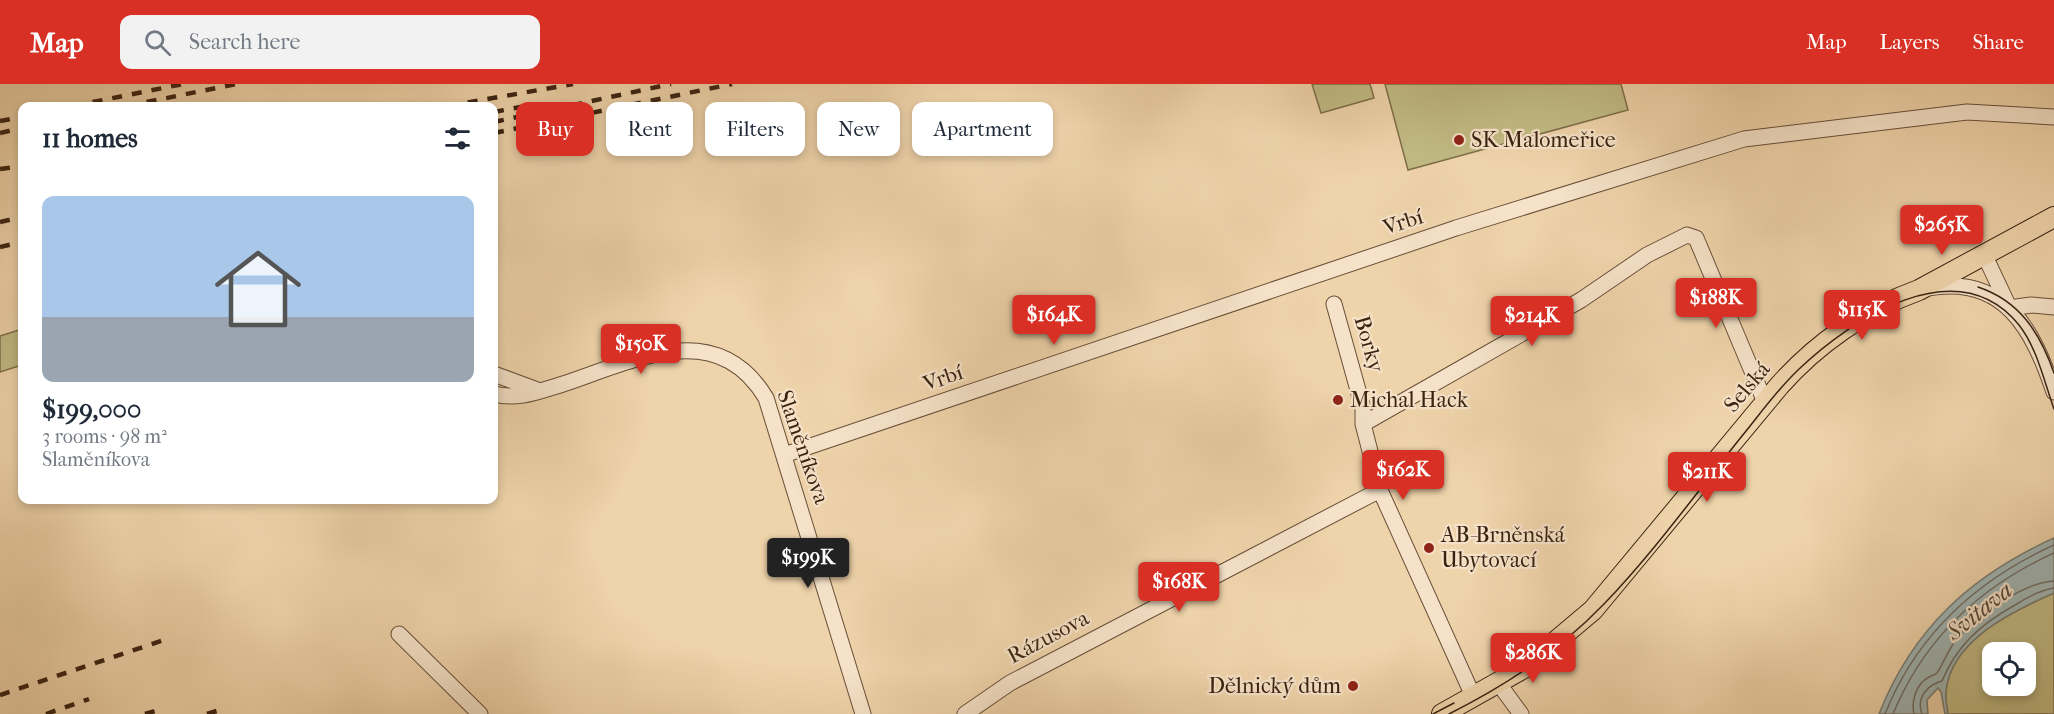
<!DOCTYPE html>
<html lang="en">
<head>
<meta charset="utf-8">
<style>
	body { margin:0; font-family:"IM FELL French Canon",serif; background:#f2f2f3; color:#1f2937; height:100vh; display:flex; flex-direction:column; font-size:22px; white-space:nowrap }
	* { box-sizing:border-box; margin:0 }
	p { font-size:20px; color:#747a83 }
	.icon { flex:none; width:33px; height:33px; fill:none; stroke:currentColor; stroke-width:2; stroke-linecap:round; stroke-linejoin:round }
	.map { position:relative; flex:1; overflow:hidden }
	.sheet { position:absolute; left:18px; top:18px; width:480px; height:402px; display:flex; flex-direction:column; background:#fff; border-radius:12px; box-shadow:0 3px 9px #0003 }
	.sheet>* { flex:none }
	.guide { position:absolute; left:516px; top:18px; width:570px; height:54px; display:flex; gap:12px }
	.controls { position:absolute; left:1982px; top:558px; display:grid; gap:12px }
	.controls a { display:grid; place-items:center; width:54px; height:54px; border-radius:12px; background:#fff; box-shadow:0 3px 9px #0003; font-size:30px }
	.price { position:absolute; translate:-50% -51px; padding:0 14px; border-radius:6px; background:#d93025; color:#fff; font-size:20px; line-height:39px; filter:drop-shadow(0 2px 3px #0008) }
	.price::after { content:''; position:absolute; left:50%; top:36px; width:18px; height:14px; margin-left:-9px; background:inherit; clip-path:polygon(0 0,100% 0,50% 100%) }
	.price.current { background:#222; color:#fff }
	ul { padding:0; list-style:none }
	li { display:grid; align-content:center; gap:12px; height:318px; padding:0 24px }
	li+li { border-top:2px solid #e0e1e3 }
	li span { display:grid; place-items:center; height:186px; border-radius:12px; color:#555 }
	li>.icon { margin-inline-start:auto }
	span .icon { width:108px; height:108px; fill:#fffc; stroke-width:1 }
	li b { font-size:26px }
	h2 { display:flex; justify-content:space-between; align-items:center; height:72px; padding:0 24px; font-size:26px }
	.pill { padding:0 21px; border-radius:12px; background:#fff; box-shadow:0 3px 9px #0003; font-size:21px; line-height:54px }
	.pill.current { background:#d93025; color:#fff }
	header { display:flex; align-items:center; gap:36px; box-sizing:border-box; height:84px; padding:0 30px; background:#d93025; color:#fff }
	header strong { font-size:28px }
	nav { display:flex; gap:33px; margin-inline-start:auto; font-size:21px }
	.search { width:420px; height:54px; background:#f2f2f3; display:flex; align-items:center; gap:15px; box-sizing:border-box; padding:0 21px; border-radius:12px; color:#747a83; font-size:22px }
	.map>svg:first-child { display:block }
	.green { fill:#c1ba83; stroke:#7e6e4a; stroke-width:1.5; fill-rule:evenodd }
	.water { fill:#9fb5b4; stroke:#777b73; stroke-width:1.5 }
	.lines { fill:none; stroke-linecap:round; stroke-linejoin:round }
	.shore { stroke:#6d6c63; stroke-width:1.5 }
	.minor-casing { stroke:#684f38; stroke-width:17 }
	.major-casing { stroke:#3b2312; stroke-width:22 }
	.minor { stroke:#f5e2c8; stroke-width:15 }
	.major { stroke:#efd3aa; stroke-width:20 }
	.tram { stroke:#3b2312; stroke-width:1.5 }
	.rail { stroke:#3b2312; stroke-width:4.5; stroke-dasharray:10 10; stroke-linecap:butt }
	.poi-dot { fill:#8f2418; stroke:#f5e2c8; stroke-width:2 }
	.labels { text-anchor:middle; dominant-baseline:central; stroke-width:4.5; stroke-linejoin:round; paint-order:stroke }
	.poi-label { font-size:22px; fill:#3b2312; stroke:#f5e2c8; text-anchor:start }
	.street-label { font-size:22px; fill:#3b2312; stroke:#f5e2c8 }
	.water-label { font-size:24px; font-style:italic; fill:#54483a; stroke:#f5e2c8 }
</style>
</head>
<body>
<header>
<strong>Map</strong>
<div class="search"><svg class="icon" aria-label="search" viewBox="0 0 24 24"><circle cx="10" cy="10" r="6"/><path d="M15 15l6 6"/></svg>Search here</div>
<nav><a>Map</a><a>Layers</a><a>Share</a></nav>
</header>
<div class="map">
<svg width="2054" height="630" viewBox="0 0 2054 630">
	<rect width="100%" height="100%" fill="#efd3aa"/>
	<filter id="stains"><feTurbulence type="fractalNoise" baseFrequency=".00333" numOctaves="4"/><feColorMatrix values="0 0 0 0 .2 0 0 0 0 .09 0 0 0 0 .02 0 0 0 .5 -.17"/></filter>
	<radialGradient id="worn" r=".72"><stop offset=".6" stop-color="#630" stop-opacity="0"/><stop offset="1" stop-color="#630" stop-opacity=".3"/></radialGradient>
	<path class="green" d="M 1312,0 L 1370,0 L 1374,14 L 1321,29 Z
		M 1385,0 L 1621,0 L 1628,26 L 1408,86 Z
		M 22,245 L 22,281 L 0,288 L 0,252 Z
		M 2054,509 L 2054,630 L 1948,630 C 1947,623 1945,614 1946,607 C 1951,556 2013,527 2054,509 ZM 1992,568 L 2025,568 L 2025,602 L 1992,602 Z"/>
	<path class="water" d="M 2054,454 L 2054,509 C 2013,527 1951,556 1946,607 C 1945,614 1947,623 1948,630 L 1945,630 L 1941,608 L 1938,604 L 1927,616 L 1928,630 L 1879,630 C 1913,544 1971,492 2054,454 Z"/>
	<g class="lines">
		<path class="shore" d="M 1885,630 C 1917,550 1977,496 2054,461
			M 1893,630 C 1924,555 1981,502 2054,469
			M 1914,630 C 1911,617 1916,600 1929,593 C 1931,592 1935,591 1937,589 C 1943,580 1948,567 1955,557 C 1972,534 2025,498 2054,497
			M 1922,630 C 1916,614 1927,601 1942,597 C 1957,561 1981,540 2015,521 C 2026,514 2041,506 2054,504"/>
		<defs>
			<path id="minor" d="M 1984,170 L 2008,221
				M 1928,204 C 2005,190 2033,246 2054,308
				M 1334,220 L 1363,324 L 1363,340 L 1380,406 L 1474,614
				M 2009,224 L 2031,221 L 2054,223
				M 494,290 L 540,307
				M 494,310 C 518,316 537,308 560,301 C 631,278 716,231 766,314 L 863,630
				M 1363,340 L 1581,216 L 1647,171 L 1687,151 L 1696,154 L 1765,318
				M 784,371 L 1456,144 L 1744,55 L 1967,28 L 2054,33
				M 399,550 L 480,630
				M 1499,600 L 1521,630
				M 965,630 L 1010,599 L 1380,406"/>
			<path id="major" d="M 1442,630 L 1524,584 L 1593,526 L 1779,302 C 1816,260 1866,225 1919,206 L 2054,133"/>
		</defs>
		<use href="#minor" class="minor-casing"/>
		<use href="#major" class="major-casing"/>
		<use href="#minor" class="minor"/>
		<use href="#major" class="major"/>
		<path class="tram" d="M 1978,203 C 2020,217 2040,249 2054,289
			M 1433,630 L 1454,619
			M 1449,630 C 1507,601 1559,567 1604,520 C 1654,468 1697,408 1742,352 C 1760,330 1777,306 1798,286 C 1851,235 1957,165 2019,241 C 2037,264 2044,297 2054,325"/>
		<path class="rail" d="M 73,22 L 183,0
			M 127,22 L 236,0
			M 448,22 L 573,0
			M 494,28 L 526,22
			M 0,37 L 22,33
			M 494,38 L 671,0
			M 0,49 L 22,44
			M 494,49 L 732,0
			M 0,85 L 22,82
			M 0,138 L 22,133
			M 0,163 L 22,158
			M 0,611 L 164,556
			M 46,630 L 89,615
			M 145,630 L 158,626
			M 207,630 L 226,624"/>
	</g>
	<g class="poi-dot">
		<circle cx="1459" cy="56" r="6"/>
		<circle cx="1338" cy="316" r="6"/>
		<circle cx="1429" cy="464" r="6"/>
		<circle cx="1353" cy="602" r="6"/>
	</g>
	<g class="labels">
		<g class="poi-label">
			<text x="1471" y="56">SK Malomeřice</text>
			<text x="1350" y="316">Michal Hack</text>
			<text x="1441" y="451">AB-Brněnská<tspan x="1441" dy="25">Ubytovací</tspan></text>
			<text x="1341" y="602" text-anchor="end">Dělnický dům</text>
		</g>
		<g class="street-label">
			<text transform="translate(1403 138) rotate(-18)">Vrbí</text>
			<text transform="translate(1369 260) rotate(74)">Borky</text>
			<text transform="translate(943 294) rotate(-19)">Vrbí</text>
			<text transform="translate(1747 303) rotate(-50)">Selská</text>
			<text transform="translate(803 363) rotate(71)">Slaměníkova</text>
			<text transform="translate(1048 553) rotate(-28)">Rázusova</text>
		</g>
		<g class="water-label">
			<text transform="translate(1979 527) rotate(-39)">Svitava</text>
		</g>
	</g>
	<rect width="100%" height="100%" filter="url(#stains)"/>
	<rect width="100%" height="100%" fill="url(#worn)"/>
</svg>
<div class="controls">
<a><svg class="icon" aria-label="locate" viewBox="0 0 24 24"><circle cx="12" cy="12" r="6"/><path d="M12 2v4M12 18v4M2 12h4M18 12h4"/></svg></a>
</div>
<b class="price" style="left:1942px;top:172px">$265K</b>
<b class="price" style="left:1716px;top:245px">$188K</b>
<b class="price" style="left:1862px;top:257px">$115K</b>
<b class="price" style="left:1054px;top:262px">$164K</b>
<b class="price" style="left:1532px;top:263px">$214K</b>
<b class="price" style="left:641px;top:291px">$150K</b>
<b class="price" style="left:1403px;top:417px">$162K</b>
<b class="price" style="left:1707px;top:419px">$211K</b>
<b class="price current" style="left:808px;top:505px">$199K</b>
<b class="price" style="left:1179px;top:529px">$168K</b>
<b class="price" style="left:1533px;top:600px">$286K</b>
<div class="guide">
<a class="pill current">Buy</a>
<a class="pill">Rent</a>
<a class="pill">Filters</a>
<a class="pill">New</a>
<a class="pill">Apartment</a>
</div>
<section class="sheet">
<h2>11 homes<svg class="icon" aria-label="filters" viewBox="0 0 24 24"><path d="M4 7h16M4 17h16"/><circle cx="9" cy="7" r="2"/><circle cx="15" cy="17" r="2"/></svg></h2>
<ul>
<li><span style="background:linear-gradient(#a9c7e8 65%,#9aa5b1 0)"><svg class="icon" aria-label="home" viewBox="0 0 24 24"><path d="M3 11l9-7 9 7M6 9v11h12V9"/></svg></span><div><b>$199,000</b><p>3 rooms · 98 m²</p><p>Slaměníkova</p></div></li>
</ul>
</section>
</div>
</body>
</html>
